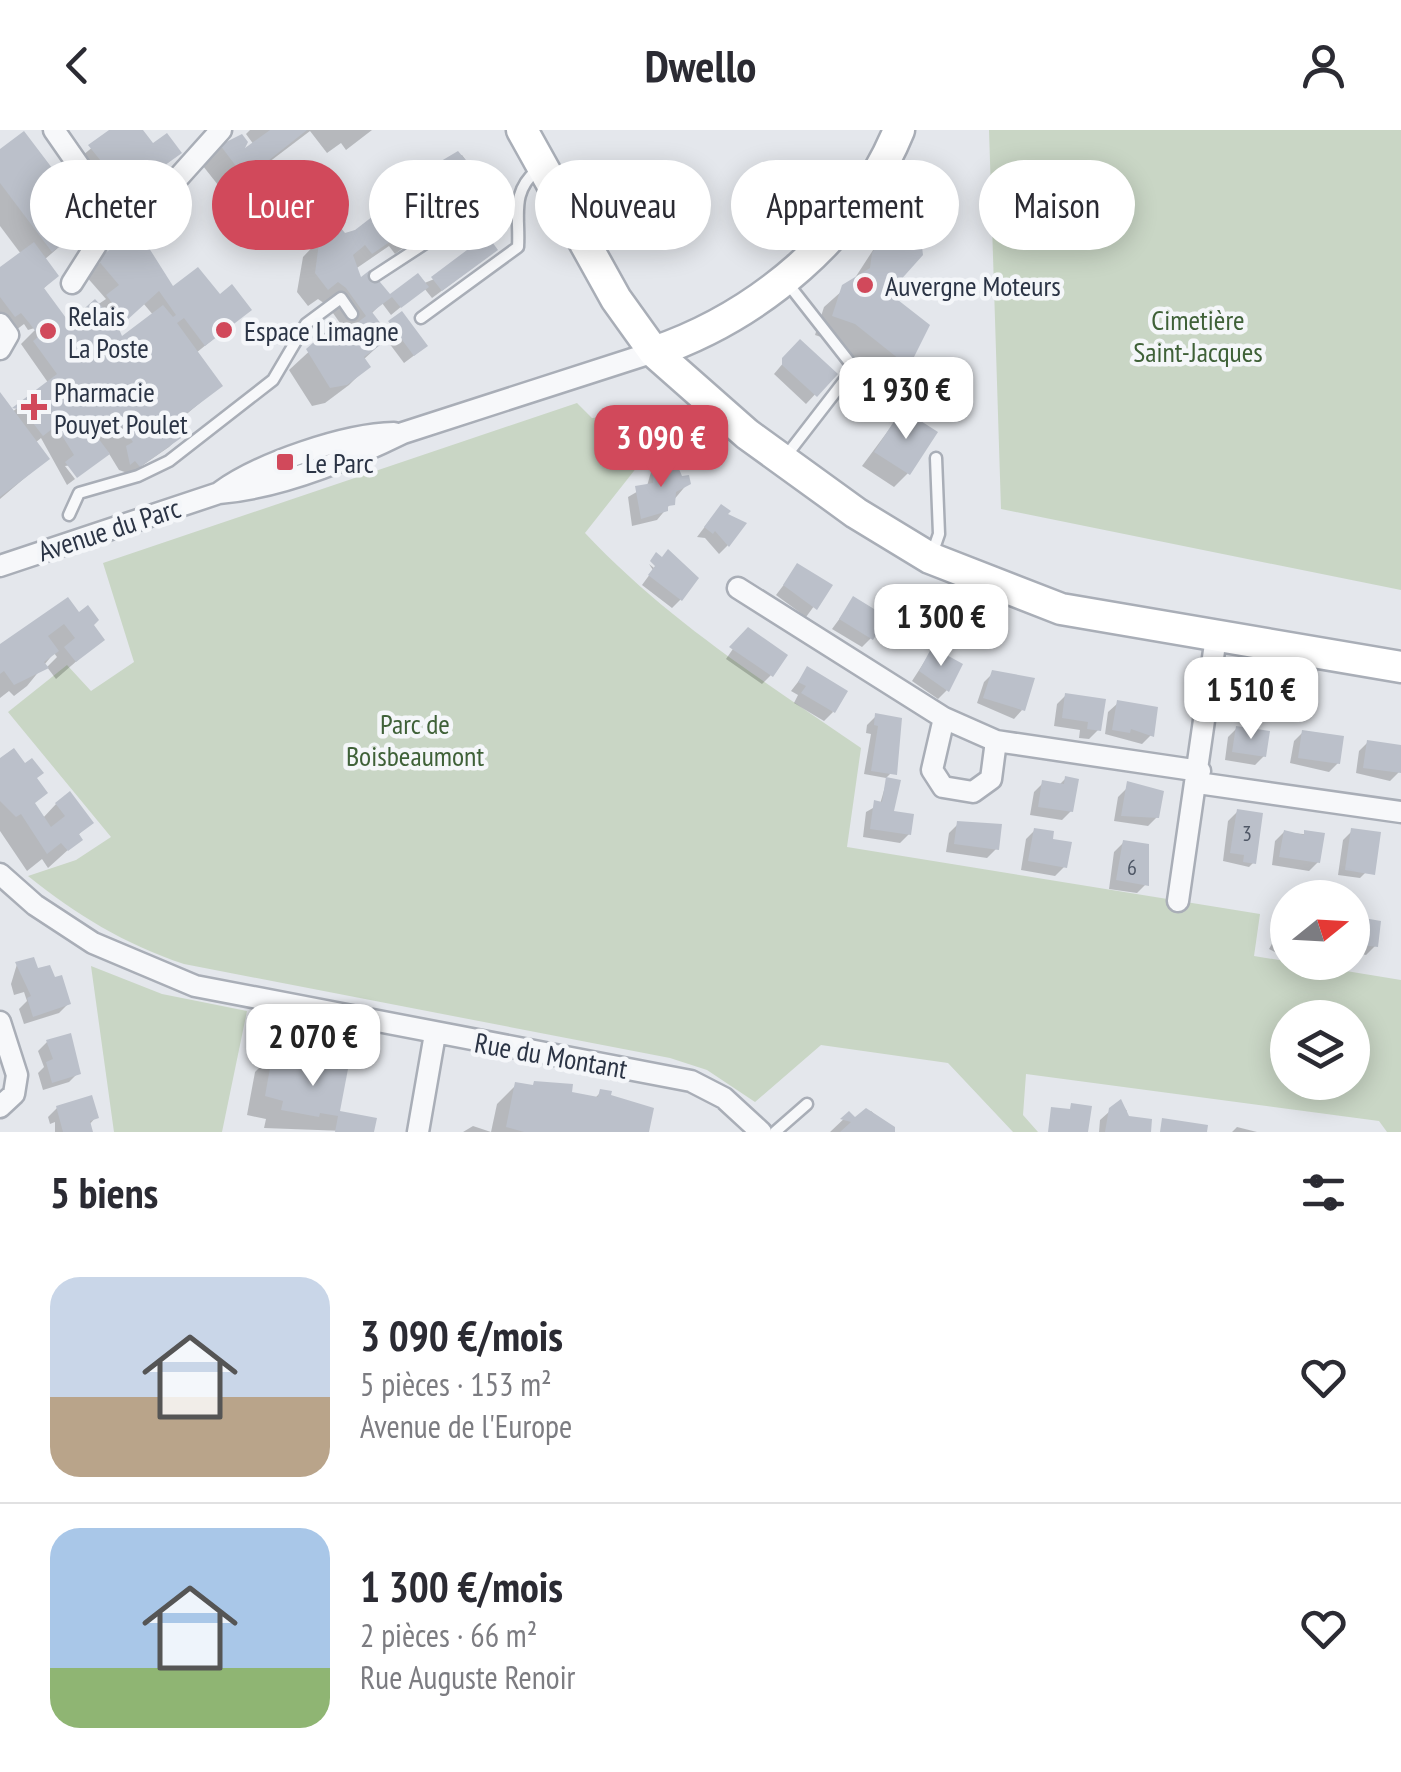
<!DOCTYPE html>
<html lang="fr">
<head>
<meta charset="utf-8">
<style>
	body { margin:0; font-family:"PT Sans Narrow",sans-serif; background:#f2f2f3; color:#2b2b33; height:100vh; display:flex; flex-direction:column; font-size:38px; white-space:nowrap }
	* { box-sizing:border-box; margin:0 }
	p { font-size:32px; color:#7c7c81 }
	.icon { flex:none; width:55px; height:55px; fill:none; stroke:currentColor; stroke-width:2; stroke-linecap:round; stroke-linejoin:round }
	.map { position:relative; height:1002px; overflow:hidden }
	.sheet { display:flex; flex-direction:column; background:#fff; flex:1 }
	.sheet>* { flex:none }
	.guide { position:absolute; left:30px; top:30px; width:1342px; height:90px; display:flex; gap:20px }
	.needle { width:65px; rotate:72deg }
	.fabs { position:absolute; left:1270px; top:750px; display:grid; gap:20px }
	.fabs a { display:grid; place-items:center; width:100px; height:100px; border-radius:50%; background:#fff; box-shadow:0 5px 25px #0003; font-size:50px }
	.price { position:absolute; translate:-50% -85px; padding:0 22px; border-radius:20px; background:#fff; color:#222; font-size:32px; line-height:65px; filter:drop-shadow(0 2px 5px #0008) }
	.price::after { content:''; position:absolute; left:50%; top:60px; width:30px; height:22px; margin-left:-15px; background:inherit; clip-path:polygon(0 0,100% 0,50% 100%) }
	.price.active { background:#d1495b; color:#fff }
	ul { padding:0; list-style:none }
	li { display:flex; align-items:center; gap:30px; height:250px; padding:0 50px }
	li+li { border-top:2px solid #e1e1e2 }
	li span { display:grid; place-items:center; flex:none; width:280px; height:200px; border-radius:30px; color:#555 }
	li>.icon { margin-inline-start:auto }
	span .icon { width:120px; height:120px; fill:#fffc; stroke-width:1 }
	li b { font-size:42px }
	h2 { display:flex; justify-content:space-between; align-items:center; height:120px; padding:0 50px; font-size:42px }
	.pill { padding:0 35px; border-radius:45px; background:#fff; box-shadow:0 5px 25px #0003; font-size:35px; line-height:90px }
	.pill.active { background:#d1495b; color:#fff }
	header { display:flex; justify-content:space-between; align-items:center; height:130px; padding:0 50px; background:#fff; font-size:45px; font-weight:700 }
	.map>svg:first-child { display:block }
	.green { fill:#c9d6c5; fill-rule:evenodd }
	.shadow { fill:#0003; fill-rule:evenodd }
	.building { fill:#bbc0ca }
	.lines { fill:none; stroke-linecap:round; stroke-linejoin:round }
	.lane-casing { stroke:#a9aeb7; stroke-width:15 }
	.street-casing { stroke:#a9aeb7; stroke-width:25 }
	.secondary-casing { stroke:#a9aeb7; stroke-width:35 }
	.lane { stroke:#f7f8fa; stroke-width:10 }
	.street { stroke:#f7f8fa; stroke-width:20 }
	.secondary { stroke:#fff; stroke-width:30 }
	.poi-dot { fill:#d1495b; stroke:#f4f6f9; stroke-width:4 }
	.labels { text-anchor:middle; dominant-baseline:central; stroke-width:9; stroke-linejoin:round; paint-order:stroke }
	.number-label { font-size:22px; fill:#4f5766 }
	.poi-label { font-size:28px; fill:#2b3445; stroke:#f4f6f9; text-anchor:start }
	.park-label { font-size:28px; fill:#3f6138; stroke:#f4f6f9 }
	.street-label { font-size:28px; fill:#2b3445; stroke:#f4f6f9 }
</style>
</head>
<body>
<header><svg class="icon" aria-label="back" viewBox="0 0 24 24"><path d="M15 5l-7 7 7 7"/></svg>Dwello<svg class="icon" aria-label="person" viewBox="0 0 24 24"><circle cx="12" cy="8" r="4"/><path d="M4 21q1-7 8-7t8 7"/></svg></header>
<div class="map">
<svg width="1401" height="1002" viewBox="0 0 1401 1002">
	<rect width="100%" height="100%" fill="#e4e7ec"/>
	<path class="green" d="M 989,0 L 1401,0 L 1401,460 L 1001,379 Z
		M 577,273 L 592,288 L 625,286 L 667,299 L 585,403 C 669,492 761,549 861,618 L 847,717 L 1260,784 L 1254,826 L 1401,850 L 1401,1002 L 1387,1002 L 1379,991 L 1026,944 L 1023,985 L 1038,1002 L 1013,1002 L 948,933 L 821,915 L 755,972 L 707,940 L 670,928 L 184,834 C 124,814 77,785 28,746 L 76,730 L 111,707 L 8,582 L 67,535 L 91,561 L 134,532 L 103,433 ZM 1288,888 L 1352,888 L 1352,952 L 1288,952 Z
		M 91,836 L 162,864 L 247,881 L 222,1002 L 114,1002 Z"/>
	<path class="shadow" d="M 113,0 L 140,0 L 153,17 L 178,22 L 145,50 L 154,62 L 123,89 L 76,31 Z
		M 250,0 L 372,0 L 346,20 L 341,13 L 327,23 L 310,1 L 240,54 L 236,50 L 222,60 L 203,36 L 222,17 L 240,25 L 254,15 L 246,4 Z
		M 0,22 L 89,91 L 44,130 L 56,146 L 42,160 L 68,195 L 106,169 L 85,145 L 136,103 L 173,159 L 219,167 L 249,180 L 196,223 L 220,256 L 170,298 L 178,308 L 169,317 L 130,344 L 119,340 L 108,322 L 98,332 L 65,336 L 75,349 L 67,355 L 41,308 L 35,313 L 47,329 L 0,369 L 0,266 L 12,282 L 49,254 L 21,214 L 38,197 L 28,200 L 24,194 L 12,203 L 0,187 L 0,140 L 21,124 L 0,96 ZM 143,173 L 154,186 L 123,212 L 116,198 Z
		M 462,25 L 485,56 L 478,69 L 436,105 L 431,97 L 395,124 L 389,116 L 354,140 L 360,150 L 390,167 L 486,128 L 432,168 L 424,158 L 391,185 L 382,173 L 371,184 L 383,200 L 402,184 L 416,224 L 404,233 L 386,209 L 363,230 L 367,237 L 349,255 L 325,273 L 312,276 L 289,240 L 340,193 L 328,176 L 318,169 L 308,176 L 297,162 L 303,127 L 322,107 L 344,106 L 393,81 L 417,63 L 414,58 L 432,39 L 448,28 Z
		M 914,67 L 885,164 L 927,196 L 907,235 L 888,254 L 836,212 L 815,205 L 824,177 L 853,151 L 897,83 Z
		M 800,213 L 834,244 L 806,274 L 774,244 Z
		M 902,282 L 908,343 L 894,357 L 862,336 Z
		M 660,332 L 666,332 L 667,339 L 688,353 L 657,390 L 632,396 L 628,367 L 647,356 L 651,342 Z
		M 724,385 L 728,415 L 719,424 L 705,408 L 697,407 L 713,386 Z
		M 649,434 L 654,438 L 658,434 L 681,469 L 672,478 L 642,455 L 653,440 Z
		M 798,436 L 829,456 L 806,487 L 776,465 Z
		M 854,469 L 871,508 L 862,517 L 832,499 Z
		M 67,470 L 102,509 L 56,549 L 47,537 L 57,527 L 54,523 L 27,556 L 14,566 L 9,561 L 0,568 L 0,517 Z
		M 737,513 L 771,545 L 762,554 L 726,529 Z
		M 932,520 L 947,560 L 938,569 L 912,551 Z
		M 808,539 L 833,582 L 824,591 L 794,573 L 798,565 L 791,561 Z
		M 993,543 L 1022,580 L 1014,589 L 977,573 L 984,552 Z
		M 1066,565 L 1098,600 L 1089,609 L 1079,608 L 1080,600 L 1054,596 L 1057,574 Z
		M 1118,573 L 1151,605 L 1142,614 L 1105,604 L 1108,582 Z
		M 876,586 L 895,639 L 886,648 L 864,644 L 871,604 L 866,603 L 867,595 Z
		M 1237,598 L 1264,626 L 1255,635 L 1225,630 L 1228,607 Z
		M 1303,602 L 1338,633 L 1329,642 L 1290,633 L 1294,611 Z
		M 1368,612 L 1401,617 L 1399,642 L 1390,651 L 1356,643 L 1359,621 Z
		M 0,631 L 34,649 L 33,675 L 42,689 L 56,674 L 91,692 L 77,706 L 80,709 L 48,738 L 42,729 L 27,741 L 0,701 Z
		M 1065,649 L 1071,681 L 1062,690 L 1030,685 L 1034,662 L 1043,653 L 1059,655 Z
		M 887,650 L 891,683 L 909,704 L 900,713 L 863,707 L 866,682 L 880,674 Z
		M 1127,658 L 1157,687 L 1148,696 L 1114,691 L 1118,667 Z
		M 1237,682 L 1253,733 L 1249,737 L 1223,731 L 1228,691 Z
		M 958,694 L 996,719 L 987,728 L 946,722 L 949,703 Z
		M 1035,700 L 1050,711 L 1064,737 L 1055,746 L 1021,740 L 1026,709 Z
		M 1352,701 L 1369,739 L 1360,748 L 1338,745 L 1343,710 Z
		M 1284,702 L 1322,706 L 1318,732 L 1309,741 L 1272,735 L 1275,711 Z
		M 1123,713 L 1146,754 L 1137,763 L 1109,759 L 1114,722 Z
		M 1283,777 L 1288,778 L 1288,829 L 1269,819 L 1278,803 L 1271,802 L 1274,786 Z
		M 1352,789 L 1375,816 L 1366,825 L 1352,822 Z
		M 17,834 L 37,841 L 68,874 L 59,883 L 24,894 L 19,879 L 27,871 L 24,862 L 14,865 L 11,854 Z
		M 47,912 L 78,943 L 69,952 L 43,960 L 38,943 L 44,937 L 38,921 Z
		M 274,923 L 327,938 L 337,983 L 371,1002 L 264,998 L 266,989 L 247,985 L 255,942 Z
		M 516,955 L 594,969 L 601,962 L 647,1002 L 463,1002 L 473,996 L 491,1002 L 497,974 Z
		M 1120,972 L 1127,981 L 1123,985 L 1148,1002 L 1099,1002 L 1100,990 Z
		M 57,978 L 96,987 L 89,995 L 91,1002 L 55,1002 L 55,992 L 50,994 L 48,987 Z
		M 871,981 L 893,1002 L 830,1002 L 849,984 L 855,990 Z
		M 1237,997 L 1257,1002 L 1232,1002 Z"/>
	<path class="building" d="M 109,0 L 143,0 L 153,13 L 167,3 L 182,23 L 147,48 L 157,62 L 138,77 L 88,15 Z
		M 270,0 L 307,0 L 259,38 L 256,33 L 242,44 L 220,15 L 242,4 L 248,12 L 245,18 Z
		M 24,1 L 93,92 L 52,122 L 0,53 L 0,19 Z
		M 458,21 L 488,56 L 487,61 L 456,88 L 450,81 L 415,107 L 409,99 L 372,124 L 365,115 L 353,125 L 361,147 L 370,140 L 390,164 L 418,143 L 429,157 L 401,178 L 392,167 L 372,182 L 391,207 L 364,227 L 371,237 L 347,255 L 330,258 L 306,219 L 337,192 L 345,202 L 366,186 L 346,158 L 338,152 L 328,160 L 315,143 L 320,105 L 337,93 L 345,103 L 355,100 L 390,73 L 393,77 L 437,45 L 431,37 Z
		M 915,61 L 923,125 L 889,163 L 930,195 L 909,237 L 855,194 L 832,186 L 842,155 L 870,138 L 872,123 Z
		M 137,99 L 173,156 L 198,137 L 220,164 L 232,154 L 252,180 L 205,216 L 184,188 L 177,193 L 223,256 L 175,292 L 181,308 L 140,337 L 135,331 L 130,335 L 126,316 L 133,312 L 119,292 L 98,308 L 110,324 L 77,348 L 65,332 L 74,325 L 56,296 L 43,306 L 23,280 L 12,278 L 57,244 L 33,211 L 39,206 L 30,194 L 21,183 L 15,187 L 0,167 L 0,137 L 34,112 L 59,146 L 44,158 L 69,192 L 95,169 L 116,192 L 122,206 L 163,175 L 173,187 L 176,185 L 159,161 L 126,191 L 106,165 L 119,155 L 97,129 Z
		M 487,105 L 498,120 L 442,161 L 431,147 Z
		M 402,181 L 428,216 L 414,226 L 388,191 Z
		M 800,209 L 838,244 L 817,267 L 782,235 L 782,228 Z
		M 0,262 L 50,329 L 0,367 Z
		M 902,279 L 938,302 L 910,345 L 874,322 Z
		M 668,329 L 669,336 L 679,339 L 682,346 L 689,345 L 691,354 L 676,362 L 675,375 L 668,376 L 668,381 L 641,389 L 635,356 L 653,353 L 654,337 Z
		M 721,374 L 731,381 L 728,384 L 747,393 L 729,417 L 715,401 L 713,404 L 704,397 Z
		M 668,419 L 699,448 L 682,471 L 648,445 L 655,436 L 650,431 L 656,422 L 662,427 Z
		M 797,433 L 833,455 L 817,480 L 783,455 Z
		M 853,466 L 887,487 L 873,510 L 839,489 Z
		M 68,467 L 79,482 L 88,475 L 99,490 L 94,495 L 105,510 L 76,532 L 64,517 L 75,508 L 64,494 L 48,506 L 59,521 L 44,532 L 49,538 L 14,555 L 4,541 L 0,544 L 0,514 Z
		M 748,497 L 788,525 L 773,547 L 729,517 Z
		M 932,517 L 963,534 L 949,562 L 919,541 Z
		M 807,536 L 848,561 L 835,583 L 801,563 L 806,556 L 798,552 Z
		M 992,540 L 1035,548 L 1025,581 L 983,568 Z
		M 1065,563 L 1106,569 L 1101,601 L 1087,599 L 1088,592 L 1062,588 Z
		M 1117,570 L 1158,577 L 1154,607 L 1131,599 L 1130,603 L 1112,600 Z
		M 875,583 L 902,588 L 897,645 L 871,641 L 878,596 L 874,595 Z
		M 1236,596 L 1270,601 L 1266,627 L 1232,622 Z
		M 1302,600 L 1344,606 L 1340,634 L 1298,628 Z
		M 1367,610 L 1401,615 L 1401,643 L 1363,638 Z
		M 14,618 L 25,633 L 32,628 L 44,643 L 37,648 L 48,663 L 35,673 L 51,697 L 65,686 L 55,673 L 70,661 L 94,693 L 79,704 L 83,710 L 68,721 L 61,713 L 47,724 L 21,684 L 16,687 L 0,671 L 0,628 Z
		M 1065,646 L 1079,649 L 1073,682 L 1038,677 L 1042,650 L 1064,654 Z
		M 886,647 L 901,650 L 894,681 L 914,684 L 911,705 L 870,699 L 874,670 L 882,672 Z
		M 1127,651 L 1164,661 L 1159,688 L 1121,686 Z
		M 1237,679 L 1263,683 L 1256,734 L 1243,732 L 1244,725 L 1230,723 Z
		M 957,691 L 1002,694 L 999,720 L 954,714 Z
		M 1034,698 L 1054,701 L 1053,709 L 1072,712 L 1067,738 L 1028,731 Z
		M 1351,698 L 1381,702 L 1375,745 L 1345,740 Z
		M 1284,700 L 1304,705 L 1304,700 L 1325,703 L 1320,733 L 1279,727 Z
		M 1123,710 L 1149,714 L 1149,756 L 1116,750 Z
		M 1352,786 L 1381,791 L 1378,817 L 1352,814 Z
		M 34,827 L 38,838 L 50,835 L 55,847 L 62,845 L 71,874 L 33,887 L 27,868 L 31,866 L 15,832 Z
		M 71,903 L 81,944 L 52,953 L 46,932 L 53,929 L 46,910 Z
		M 294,919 L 331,926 L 329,936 L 348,939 L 340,981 L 377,988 L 374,1002 L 335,1002 L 338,986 L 320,983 L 319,987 L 281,980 L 283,971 L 265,966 L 273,921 L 293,924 Z
		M 534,951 L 573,954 L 572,962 L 598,967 L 600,959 L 612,961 L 611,965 L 654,978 L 649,1002 L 524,1002 L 506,997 L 515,952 L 533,955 Z
		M 92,965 L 99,988 L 90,991 L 93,1002 L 63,1002 L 56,976 Z
		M 1121,969 L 1129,986 L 1152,989 L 1151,1002 L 1105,1002 L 1109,978 Z
		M 1071,973 L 1092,976 L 1088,1002 L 1048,1002 L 1051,977 L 1070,979 Z
		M 866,978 L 895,997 L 895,1002 L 840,1002 L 851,992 L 840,989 L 849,981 L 855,987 Z
		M 1162,988 L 1208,995 L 1207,1002 L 1160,1002 Z"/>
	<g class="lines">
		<defs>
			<path id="lane" d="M 375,146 L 447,99
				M 785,150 L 854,238 L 786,326
				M 421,188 L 518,117 C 520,86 510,63 537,40
				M 69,385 L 79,363 L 138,346 L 169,331 L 273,250 L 306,194 L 341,168 L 352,184
				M 931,427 L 939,404 L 936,328
				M 775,1002 L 807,974"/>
			<path id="street" d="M 54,0 L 120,95 L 115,101 L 105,101 L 72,153
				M 135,83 L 168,59 L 221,0
				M 0,194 L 8,205 L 0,219
				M 220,362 C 260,333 345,304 394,303
				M 0,436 L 219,363 C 280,358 348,330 403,303 L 654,222
				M 738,458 L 944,588 L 996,611 L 1200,641
				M 944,588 L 932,640 L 943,657 L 973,662 L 991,649 L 996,611
				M 1198,653 L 1401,682
				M 0,744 L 35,775 L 93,813 L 195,856 L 691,951 L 724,968 L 761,1002
				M 1178,771 L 1216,507
				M 0,892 L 17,945 L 14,964 L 0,977
				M 418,1002 L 435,904"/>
			<path id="secondary" d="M 522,0 L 616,169 L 654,222 L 747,304 L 856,383 L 930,428 L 1061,479 L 1401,537
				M 654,222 C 759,186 856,105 899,0"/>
		</defs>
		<use href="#lane" class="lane-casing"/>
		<use href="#street" class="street-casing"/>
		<use href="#secondary" class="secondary-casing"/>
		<use href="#lane" class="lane"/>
		<use href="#street" class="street"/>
		<use href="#secondary" class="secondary"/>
	</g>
	<g class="poi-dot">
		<circle cx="865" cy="155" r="10"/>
		<circle cx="224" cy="200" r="10"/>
		<circle cx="48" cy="201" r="10"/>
		<path d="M29 262h10v10h10v10h-10v10h-10v-10h-10v-10h10z"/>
		<rect x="275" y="322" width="20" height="20" rx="5"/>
	</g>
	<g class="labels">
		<g class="number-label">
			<text x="1247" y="703">3</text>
			<text x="1132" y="737">6</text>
		</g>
		<g class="poi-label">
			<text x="885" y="155">Auvergne Moteurs</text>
			<text x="68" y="185">Relais<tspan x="68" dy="32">La Poste</tspan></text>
			<text x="244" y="200">Espace Limagne</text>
			<text x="54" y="261">Pharmacie<tspan x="54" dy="32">Pouyet Poulet</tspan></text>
			<text x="305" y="332">Le Parc</text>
		</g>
		<g class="park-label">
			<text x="1198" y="189">Cimetière<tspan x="1198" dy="32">Saint-Jacques</tspan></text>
			<text x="415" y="593">Parc de<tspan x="415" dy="32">Boisbeaumont</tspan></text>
		</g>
		<g class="street-label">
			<text transform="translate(109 399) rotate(-18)">Avenue du Parc</text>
			<text transform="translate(551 925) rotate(10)">Rue du Montant</text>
		</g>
	</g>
</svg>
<div class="fabs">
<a><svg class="needle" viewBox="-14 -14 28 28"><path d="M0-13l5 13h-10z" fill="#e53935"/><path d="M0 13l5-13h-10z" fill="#7c7c81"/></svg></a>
<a><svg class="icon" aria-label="layers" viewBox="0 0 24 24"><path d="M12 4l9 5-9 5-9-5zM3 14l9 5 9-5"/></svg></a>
</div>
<b class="price" style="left:906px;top:312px">1 930 €</b>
<b class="price active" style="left:661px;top:360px">3 090 €</b>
<b class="price" style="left:941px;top:539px">1 300 €</b>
<b class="price" style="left:1251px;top:612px">1 510 €</b>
<b class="price" style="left:313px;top:959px">2 070 €</b>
<div class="guide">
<a class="pill">Acheter</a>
<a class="pill active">Louer</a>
<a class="pill">Filtres</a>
<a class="pill">Nouveau</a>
<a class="pill">Appartement</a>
<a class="pill">Maison</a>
</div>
</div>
<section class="sheet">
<h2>5 biens<svg class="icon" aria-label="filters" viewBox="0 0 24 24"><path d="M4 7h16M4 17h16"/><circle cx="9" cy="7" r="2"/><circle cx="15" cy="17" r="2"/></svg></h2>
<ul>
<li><span style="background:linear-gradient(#c9d6e8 60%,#b9a48a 0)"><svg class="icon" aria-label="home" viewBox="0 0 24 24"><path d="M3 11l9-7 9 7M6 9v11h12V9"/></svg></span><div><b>3 090 €/mois</b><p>5 pièces · 153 m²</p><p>Avenue de l'Europe</p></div><svg class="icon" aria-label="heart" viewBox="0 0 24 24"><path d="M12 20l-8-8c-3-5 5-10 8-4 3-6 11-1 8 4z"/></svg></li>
<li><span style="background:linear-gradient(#a9c7e8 70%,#8fb573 0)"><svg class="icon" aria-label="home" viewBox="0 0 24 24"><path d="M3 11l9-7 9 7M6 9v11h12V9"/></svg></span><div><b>1 300 €/mois</b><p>2 pièces · 66 m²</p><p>Rue Auguste Renoir</p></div><svg class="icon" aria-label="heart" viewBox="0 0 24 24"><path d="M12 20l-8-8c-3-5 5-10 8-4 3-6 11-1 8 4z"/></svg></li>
</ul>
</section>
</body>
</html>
